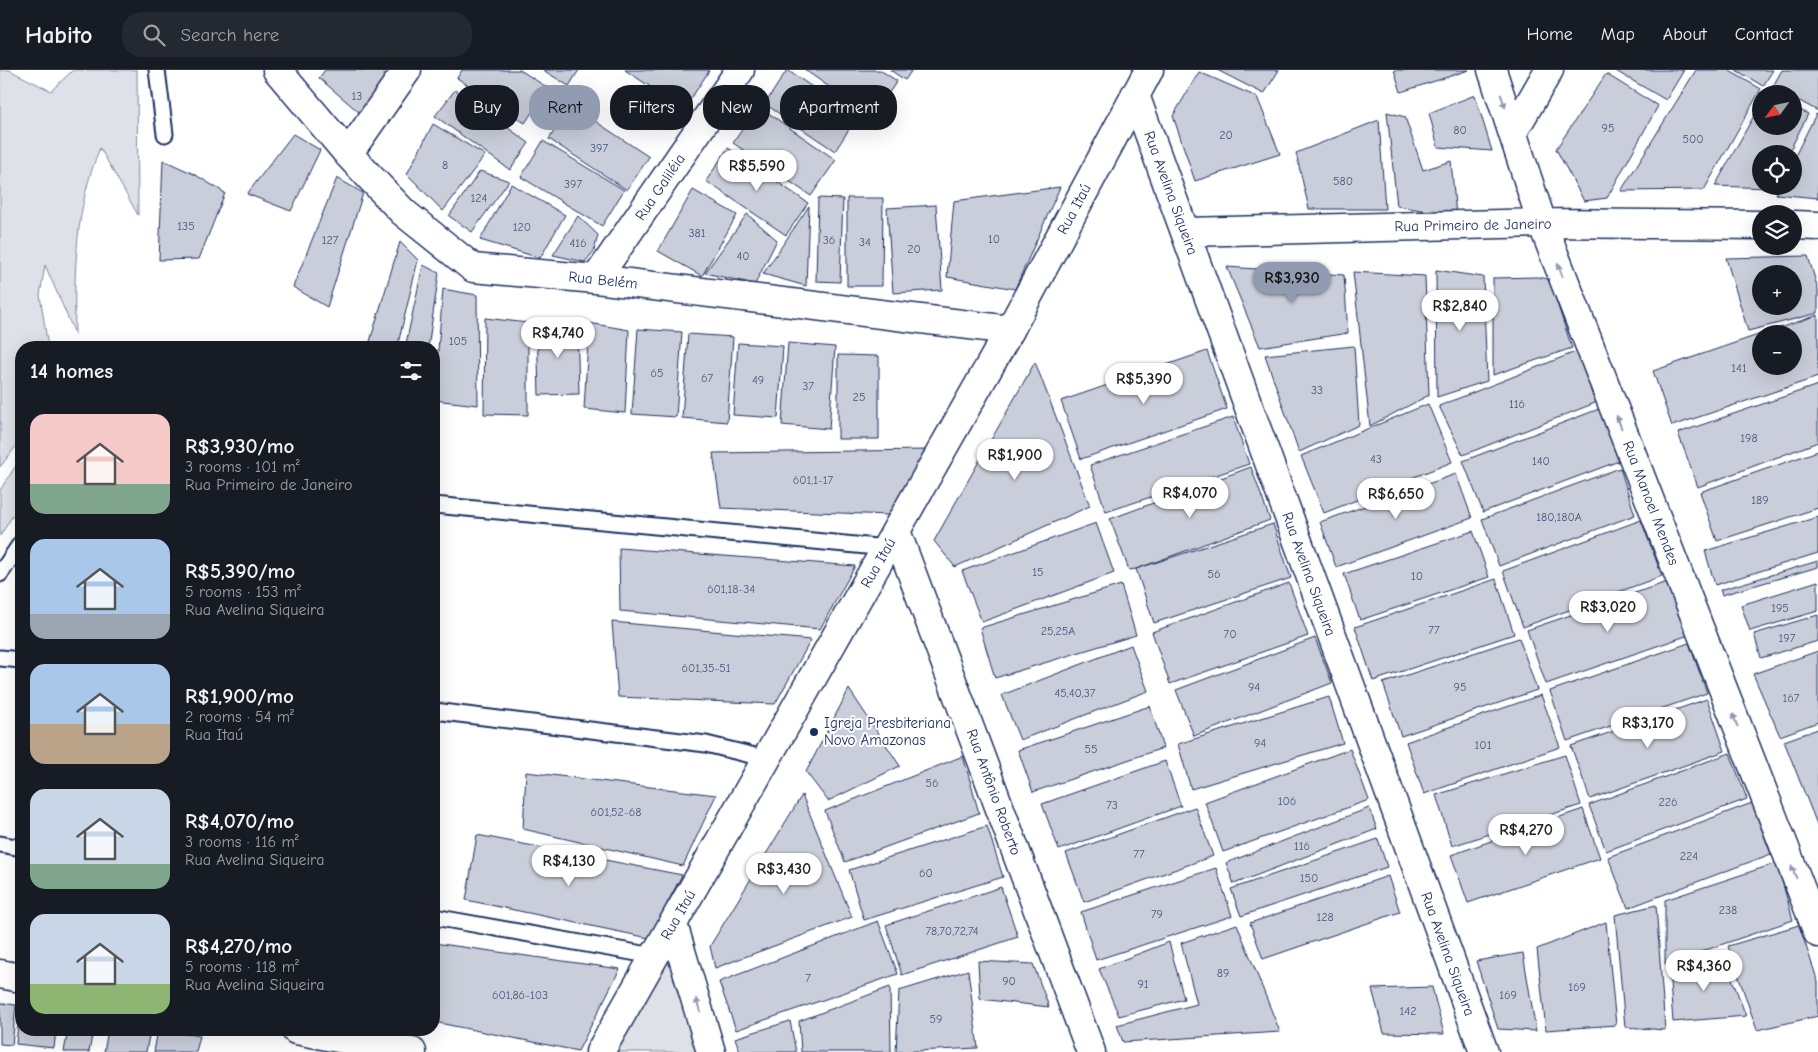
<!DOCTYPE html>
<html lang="en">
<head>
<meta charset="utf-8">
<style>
	body { margin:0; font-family:"Comic Neue",sans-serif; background:#242831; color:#f1f3f6; height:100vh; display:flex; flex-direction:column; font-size:19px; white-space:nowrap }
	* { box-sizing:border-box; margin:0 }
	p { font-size:16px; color:#9ea1a6 }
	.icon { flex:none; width:28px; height:28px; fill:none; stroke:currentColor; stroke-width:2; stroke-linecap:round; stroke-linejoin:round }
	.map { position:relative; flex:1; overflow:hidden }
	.drawer { position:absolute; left:15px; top:271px; width:425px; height:695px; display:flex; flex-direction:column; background:#171b24; border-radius:20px; box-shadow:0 5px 20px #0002 }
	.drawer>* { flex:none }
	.top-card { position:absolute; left:455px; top:15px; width:475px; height:45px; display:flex; gap:10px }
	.needle { width:32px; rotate:237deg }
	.tools { position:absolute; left:1752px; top:15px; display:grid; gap:10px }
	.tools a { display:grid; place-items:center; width:50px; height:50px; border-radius:50%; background:#171b24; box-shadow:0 5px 20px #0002; font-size:25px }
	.price { position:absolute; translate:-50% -42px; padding:0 11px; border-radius:18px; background:#fff; color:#222; font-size:16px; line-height:32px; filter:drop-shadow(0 1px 2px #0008) }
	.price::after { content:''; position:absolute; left:50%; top:30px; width:15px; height:11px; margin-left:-8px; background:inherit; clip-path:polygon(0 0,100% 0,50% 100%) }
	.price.selected { background:#919bb2; color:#111 }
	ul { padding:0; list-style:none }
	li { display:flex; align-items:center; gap:15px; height:125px; padding:0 15px }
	li span { display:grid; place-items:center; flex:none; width:140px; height:100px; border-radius:15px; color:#555 }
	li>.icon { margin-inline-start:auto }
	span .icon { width:60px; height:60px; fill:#fffc; stroke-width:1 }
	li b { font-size:21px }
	h2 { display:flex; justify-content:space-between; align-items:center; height:60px; padding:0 15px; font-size:21px }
	.tag { padding:0 18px; border-radius:20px; background:#171b24; box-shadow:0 5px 20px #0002; font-size:18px; line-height:45px }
	.tag.selected { background:#919bb2; color:#111 }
	header { display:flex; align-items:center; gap:30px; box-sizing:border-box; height:70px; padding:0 25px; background:#171b24; border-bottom:1px solid #363941 }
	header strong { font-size:24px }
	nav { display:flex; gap:28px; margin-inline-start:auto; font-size:18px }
	.search { width:350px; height:45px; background:#242831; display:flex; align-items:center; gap:12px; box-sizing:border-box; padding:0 18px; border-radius:20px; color:#9ea1a6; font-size:19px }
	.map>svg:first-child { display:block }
	.green { fill:#dee1e7; stroke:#7c88a2 }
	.building { fill:#caceda; stroke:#1b2f5e; fill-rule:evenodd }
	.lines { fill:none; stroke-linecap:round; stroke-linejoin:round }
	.service-casing { stroke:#1b2f5e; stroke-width:19 }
	.minor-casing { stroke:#1b2f5e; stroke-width:31 }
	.tertiary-casing { stroke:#1b2f5e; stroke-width:31 }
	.service { stroke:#fff; stroke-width:15 }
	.minor { stroke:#fff; stroke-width:28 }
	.tertiary { stroke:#fff; stroke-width:28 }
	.oneway { fill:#8d97ae }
	.poi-dot { fill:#1b2f5e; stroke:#fff; stroke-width:2 }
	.labels { text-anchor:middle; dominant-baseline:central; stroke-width:4; stroke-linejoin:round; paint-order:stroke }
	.number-label { font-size:12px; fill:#47577d }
	.street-label { font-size:15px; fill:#1b2f5e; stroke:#fff }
	.poi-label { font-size:15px; fill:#1b2f5e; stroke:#fff; text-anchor:start }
</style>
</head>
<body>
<header>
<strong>Habito</strong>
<div class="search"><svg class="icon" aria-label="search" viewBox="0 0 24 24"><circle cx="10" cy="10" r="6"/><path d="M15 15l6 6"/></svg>Search here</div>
<nav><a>Home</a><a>Map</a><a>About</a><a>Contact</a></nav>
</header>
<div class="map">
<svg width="1818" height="982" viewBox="0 0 1818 982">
	<rect width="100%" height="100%" fill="#fff"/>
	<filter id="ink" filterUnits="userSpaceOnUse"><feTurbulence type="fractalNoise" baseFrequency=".02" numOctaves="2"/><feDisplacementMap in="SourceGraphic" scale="10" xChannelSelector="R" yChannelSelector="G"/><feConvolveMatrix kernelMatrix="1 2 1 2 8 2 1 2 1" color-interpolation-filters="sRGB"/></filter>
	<g filter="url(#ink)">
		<path class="green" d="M 0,0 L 9,0 L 51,21 L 73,0 L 137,0 L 138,145 L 100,78 C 75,137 74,201 75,264 L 45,195 L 40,225 L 48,277 L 21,278 L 21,370 L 0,397 Z
			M 21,388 L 21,432 L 0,466 L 0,420 Z
			M 672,865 L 710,982 L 614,982 Z"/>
		<path class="building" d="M 325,0 L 380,0 L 387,6 L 360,43 L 319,8 Z
			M 462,0 L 520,0 L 548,18 L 525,53 L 457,8 Z
			M 543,0 L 579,0 L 569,16 Z
			M 625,0 L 707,0 L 709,1 L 684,39 Z
			M 787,0 L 857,47 L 835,81 L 765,34 Z
			M 805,0 L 880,0 L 897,11 L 872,47 Z
			M 890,0 L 912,0 L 905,10 Z
			M 1217,0 L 1279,0 L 1264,24 Z
			M 1394,0 L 1469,0 L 1401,22 Z
			M 1614,0 L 1684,0 L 1666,30 Z
			M 1696,0 L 1728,0 L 1761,19 L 1704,120 L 1621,121 Z
			M 1736,0 L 1773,0 L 1763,16 Z
			M 1782,0 L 1818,0 L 1818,41 L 1794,28 L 1794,24 L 1787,24 L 1773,16 Z
			M 1199,2 L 1257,27 L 1280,84 L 1195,111 L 1173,46 Z
			M 1606,4 L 1658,36 L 1607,128 L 1584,131 L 1556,79 Z
			M 455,20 L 529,73 L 510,100 L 435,46 Z
			M 1475,25 L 1492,81 L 1438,77 L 1429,43 Z
			M 1761,33 L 1761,56 L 1794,56 L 1794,37 L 1808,44 L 1788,84 L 1761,84 L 1761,116 L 1771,116 L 1770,118 L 1715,116 Z
			M 571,35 L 649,87 L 627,120 L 549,69 Z
			M 758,36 L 836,90 L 811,126 L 733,73 Z
			M 1387,42 L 1405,47 L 1423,100 L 1451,91 L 1456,146 L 1397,136 Z
			M 1816,44 L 1818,45 L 1818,128 L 1776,124 L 1780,116 L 1794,116 L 1794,88 Z
			M 1379,50 L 1385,139 L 1309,139 L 1296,83 Z
			M 433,54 L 485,85 L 443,141 L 407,104 Z
			M 293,64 L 320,80 L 291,141 L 247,124 Z
			M 543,71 L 624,120 L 602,156 L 521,107 Z
			M 728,78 L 808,133 L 786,165 L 706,111 Z
			M 163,90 L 194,104 L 225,123 L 199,189 L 159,190 Z
			M 480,101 L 509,111 L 472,162 L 449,146 Z
			M 337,108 L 363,123 L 327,237 L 293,217 Z
			M 511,114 L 565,145 L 540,188 L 480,170 Z
			M 1060,117 L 1015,219 L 947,207 L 954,131 Z
			M 693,120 L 737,145 L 702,206 L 658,181 Z
			M 818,128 L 843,129 L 840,212 L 816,211 Z
			M 847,128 L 883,128 L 882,216 L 847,216 Z
			M 936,135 L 942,220 L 893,223 L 887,138 Z
			M 809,136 L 806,216 L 763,204 Z
			M 747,144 L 777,170 L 755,214 L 705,203 Z
			M 578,146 L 598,165 L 594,181 L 585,192 L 553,185 Z
			M 400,172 L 418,190 L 397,278 L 368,278 Z
			M 1808,186 L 1818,219 L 1818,243 L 1748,261 L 1726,188 ZM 1761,204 L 1794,204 L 1794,236 L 1761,236 Z
			M 423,195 L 439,203 L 428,278 L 405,278 Z
			M 1227,197 L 1344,205 L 1348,263 L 1260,277 Z
			M 1436,200 L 1483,207 L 1487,311 L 1437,327 Z
			M 1353,202 L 1425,206 L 1429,325 L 1370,356 Z
			M 1537,207 L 1549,209 L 1572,278 L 1493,305 L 1493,208 Z
			M 443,219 L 477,225 L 478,335 L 434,330 Z
			M 1818,245 L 1818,307 L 1672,356 L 1653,301 L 1761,264 L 1761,296 L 1794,296 L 1794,264 L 1762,264 Z
			M 485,248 L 528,253 L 528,345 L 484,344 Z
			M 577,253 L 579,324 L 539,325 L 537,254 Z
			M 589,253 L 629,260 L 625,343 L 584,339 Z
			M 638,259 L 682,262 L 676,347 L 632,344 Z
			M 688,264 L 733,267 L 727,352 L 682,348 Z
			M 738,273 L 783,276 L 778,348 L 733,345 Z
			M 788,273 L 835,277 L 829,359 L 782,355 Z
			M 1354,276 L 1359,355 L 1299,382 L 1265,285 Z
			M 1207,281 L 1227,339 L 1081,389 L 1061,331 Z
			M 1578,281 L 1595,333 L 1463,385 L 1439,336 Z
			M 838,285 L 879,286 L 879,369 L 838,369 Z
			M 1035,292 L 1090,436 L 955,497 L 934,471 Z
			M 1818,315 L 1818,372 L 1698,417 L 1678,363 Z
			M 1428,334 L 1452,392 L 1324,443 L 1301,386 Z
			M 1599,339 L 1619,391 L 1483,442 L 1463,391 Z
			M 1233,347 L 1249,394 L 1106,442 L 1090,395 Z
			M 927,380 L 888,445 L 721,438 L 713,383 Z
			M 1818,381 L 1818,438 L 1717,471 L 1700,422 Z
			M 1251,397 L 1270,450 L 1136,499 L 1129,500 L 1110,449 Z
			M 1620,398 L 1635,445 L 1499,496 L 1482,449 Z
			M 1456,404 L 1472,448 L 1336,497 L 1320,452 Z
			M 1818,447 L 1818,483 L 1715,515 L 1705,481 Z
			M 1641,450 L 1662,506 L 1523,557 L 1503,501 Z
			M 1096,453 L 1114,503 L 982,552 L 962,501 Z
			M 1273,454 L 1291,508 L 1154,553 L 1136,499 Z
			M 1473,461 L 1489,507 L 1360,550 L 1344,504 Z
			M 619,478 L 855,496 L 820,559 L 620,541 Z
			M 1818,491 L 1818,497 L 1722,525 L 1720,520 Z
			M 1496,509 L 1514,564 L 1373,611 L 1355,557 Z
			M 1670,511 L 1689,565 L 1546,614 L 1527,560 Z
			M 1818,511 L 1818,541 L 1750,561 L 1741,535 Z
			M 1289,513 L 1308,566 L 1170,614 L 1152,562 Z
			M 1121,515 L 1136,565 L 995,608 L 980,558 Z
			M 1818,545 L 1818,571 L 1761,588 L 1754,564 Z
			M 612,552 L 811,570 L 775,634 L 618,627 Z
			M 1315,568 L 1332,613 L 1194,666 L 1176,620 Z
			M 1519,568 L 1537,620 L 1401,666 L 1383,613 Z
			M 1689,573 L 1707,623 L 1567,671 L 1550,621 Z
			M 1131,575 L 1148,621 L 1020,670 L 1002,625 Z
			M 1818,581 L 1818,652 L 1780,666 L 1753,604 Z
			M 849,619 L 900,696 L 828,731 L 806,702 Z
			M 1541,625 L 1560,677 L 1424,724 L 1406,672 Z
			M 1329,627 L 1343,673 L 1191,719 L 1178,674 Z
			M 1707,629 L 1725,681 L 1590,729 L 1571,676 Z
			M 1150,636 L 1163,678 L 1033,722 L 1018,680 Z
			M 1818,659 L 1818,757 L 1784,671 Z
			M 1350,679 L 1369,730 L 1223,782 L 1205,732 Z
			M 1730,683 L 1747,729 L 1606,781 L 1589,735 Z
			M 1565,685 L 1581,735 L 1452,776 L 1436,725 Z
			M 963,686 L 979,743 L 845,792 L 825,741 Z
			M 1165,691 L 1181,736 L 1059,780 L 1042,734 Z
			M 526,702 L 716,725 L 683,796 L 523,759 Z
			M 802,725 L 852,847 L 715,898 L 710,876 Z
			M 1752,733 L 1771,784 L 1628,838 L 1608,787 Z
			M 1195,737 L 1213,786 L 1084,832 L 1066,783 Z
			M 1369,738 L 1377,759 L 1234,814 L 1226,793 Z
			M 1583,739 L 1600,788 L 1468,833 L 1451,785 Z
			M 987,756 L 1003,807 L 864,850 L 849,800 Z
			M 477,765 L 682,805 L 649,868 L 466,830 Z
			M 1378,769 L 1387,797 L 1241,846 L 1231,819 Z
			M 1777,793 L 1793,850 L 1665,894 L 1665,830 Z
			M 1216,798 L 1232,846 L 1096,890 L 1081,842 Z
			M 1388,806 L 1400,842 L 1263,889 L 1250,853 Z
			M 1001,817 L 1018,867 L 902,905 L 886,855 Z
			M 1656,835 L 1665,960 L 1625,957 L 1615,845 Z
			M 878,851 L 898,904 L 736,960 L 719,912 Z
			M 1606,852 L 1616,955 L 1546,960 L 1537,879 Z
			M 1237,854 L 1280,962 L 1123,972 L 1117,955 L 1197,934 L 1181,873 Z
			M 1799,855 L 1818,912 L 1818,946 L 1757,960 L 1728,876 Z
			M 1169,872 L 1184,929 L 1119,946 L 1099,899 Z
			M 434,873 L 620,899 L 578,981 L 434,952 Z
			M 1523,883 L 1536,961 L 1498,959 L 1476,891 Z
			M 1723,885 L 1746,946 L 1673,952 L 1669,900 Z
			M 978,891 L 1033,894 L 1049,937 L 980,929 Z
			M 968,900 L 978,978 L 896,982 L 899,921 Z
			M 890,917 L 891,982 L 801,982 L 799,951 Z
			M 1432,917 L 1444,964 L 1384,963 L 1372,919 Z
			M 0,933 L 16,935 L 12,975 L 0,974 Z
			M 20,934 L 21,960 L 56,960 L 54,978 L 16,974 Z
			M 790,951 L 796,982 L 740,982 L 735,968 Z
			M 68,960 L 93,960 L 89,982 L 64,982 Z
			M 108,960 L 150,960 L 146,982 L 104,982 Z
			M 158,960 L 200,966 L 196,982 L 154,982 Z"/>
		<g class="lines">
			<defs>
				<path id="service" d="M 157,0 L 165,64
					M 434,435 L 887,478
					M 0,504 L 21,473
					M 0,588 L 21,590
					M 434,641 L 706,674 L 767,689
					M 0,774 L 21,778
					M 434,847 L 654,886"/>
				<path id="minor" d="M 277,0 L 348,84 L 403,142 L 473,198 L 596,209 L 1010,260
					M 1492,0 L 1542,153 L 1818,863
					M 1135,25 L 1484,982
					M 1513,62 L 1549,0
					M 348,84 L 407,0
					M 1794,155 L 1818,156
					M 1185,162 L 1542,153 L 1761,155
					M 596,209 L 740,0
					M 896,461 L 1091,982
					M 673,854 L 711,982
					M 0,904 L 21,908
					M 296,960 L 412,982"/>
				<path id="tertiary" d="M 600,982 L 1010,260 L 1149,0"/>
			</defs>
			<use href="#service" class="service-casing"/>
			<use href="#minor" class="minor-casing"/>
			<use href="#tertiary" class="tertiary-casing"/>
			<use href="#service" class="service"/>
			<use href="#minor" class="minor"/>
			<use href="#tertiary" class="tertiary"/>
		</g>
		<defs><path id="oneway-solid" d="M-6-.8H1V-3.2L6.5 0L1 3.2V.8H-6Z" transform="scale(1.25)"/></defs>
		<g class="oneway">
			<use href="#oneway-solid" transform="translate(1503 31) rotate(71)"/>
			<use href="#oneway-solid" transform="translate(1560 200) rotate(-111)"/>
			<use href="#oneway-solid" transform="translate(1619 352) rotate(-111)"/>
			<use href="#oneway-solid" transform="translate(1735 650) rotate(-111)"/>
			<use href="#oneway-solid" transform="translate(1794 802) rotate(-111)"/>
			<use href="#oneway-solid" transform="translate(698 935) rotate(-107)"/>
		</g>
	</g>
	<circle class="poi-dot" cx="814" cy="662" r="5"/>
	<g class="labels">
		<g class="number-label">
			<text x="357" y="26">13</text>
			<text x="1608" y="58">95</text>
			<text x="1460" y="60">80</text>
			<text x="1226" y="65">20</text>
			<text x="1693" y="69">500</text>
			<text x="599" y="78">397</text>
			<text x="445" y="95">8</text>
			<text x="1343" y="111">580</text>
			<text x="573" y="114">397</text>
			<text x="479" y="128">124</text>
			<text x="186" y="156">135</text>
			<text x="522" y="157">120</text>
			<text x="697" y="163">381</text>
			<text x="994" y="169">10</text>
			<text x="330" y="170">127</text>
			<text x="829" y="170">36</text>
			<text x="865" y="172">34</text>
			<text x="578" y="173">416</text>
			<text x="914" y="179">20</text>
			<text x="743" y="186">40</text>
			<text x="458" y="271">105</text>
			<text x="1739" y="298">141</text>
			<text x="657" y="303">65</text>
			<text x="707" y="308">67</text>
			<text x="758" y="310">49</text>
			<text x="808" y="316">37</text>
			<text x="1317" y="320">33</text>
			<text x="859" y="327">25</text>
			<text x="1517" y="334">116</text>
			<text x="1749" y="368">198</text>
			<text x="1376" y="389">43</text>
			<text x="1541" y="391">140</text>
			<text x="813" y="410">601,1-17</text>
			<text x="1760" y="430">189</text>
			<text x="1559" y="447">180,180A</text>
			<text x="1038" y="502">15</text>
			<text x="1214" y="504">56</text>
			<text x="1417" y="506">10</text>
			<text x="731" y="519">601,18-34</text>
			<text x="1780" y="538">195</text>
			<text x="1434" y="560">77</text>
			<text x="1058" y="561">25,25A</text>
			<text x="1230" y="564">70</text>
			<text x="1787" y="568">197</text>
			<text x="706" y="598">601,35-51</text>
			<text x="1254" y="617">94</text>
			<text x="1460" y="617">95</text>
			<text x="1075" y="623">45,40,37</text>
			<text x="1791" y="628">167</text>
			<text x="1260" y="673">94</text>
			<text x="1483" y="675">101</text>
			<text x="1091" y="679">55</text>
			<text x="932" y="713">56</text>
			<text x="1287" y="731">106</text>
			<text x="1668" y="732">226</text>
			<text x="1112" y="735">73</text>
			<text x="616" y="742">601,52-68</text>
			<text x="1302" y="776">116</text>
			<text x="1139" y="784">77</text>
			<text x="1689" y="786">224</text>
			<text x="926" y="803">60</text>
			<text x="1309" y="808">150</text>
			<text x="1728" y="840">238</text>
			<text x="1157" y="844">79</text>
			<text x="1325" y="847">128</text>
			<text x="952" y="861">78,70,72,74</text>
			<text x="1223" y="903">89</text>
			<text x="808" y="908">7</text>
			<text x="1009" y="911">90</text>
			<text x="1143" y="914">91</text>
			<text x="1577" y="917">169</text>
			<text x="520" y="925">601,86-103</text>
			<text x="1508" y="925">169</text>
			<text x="1408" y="941">142</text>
			<text x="936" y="949">59</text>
		</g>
		<g class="street-label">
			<text transform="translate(660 117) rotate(-56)">Rua Galiléia</text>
			<text transform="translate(1171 123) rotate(70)">Rua Avelina Siqueira</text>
			<text transform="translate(1074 139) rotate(-62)">Rua Itaú</text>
			<text transform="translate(1473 155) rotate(-1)">Rua Primeiro de Janeiro</text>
			<text transform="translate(603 210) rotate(6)">Rua Belém</text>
			<text transform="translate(1651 433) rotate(69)">Rua Manoel Mendes</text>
			<text transform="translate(878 493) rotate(-60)">Rua Itaú</text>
			<text transform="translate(1309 504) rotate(70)">Rua Avelina Siqueira</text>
			<text transform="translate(994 722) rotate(70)">Rua Antônio Roberto</text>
			<text transform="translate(678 845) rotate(-60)">Rua Itaú</text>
			<text transform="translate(1448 884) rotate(70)">Rua Avelina Siqueira</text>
		</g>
		<g class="poi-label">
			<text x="824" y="653">Igreja Presbiteriana<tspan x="824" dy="17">Novo Amazonas</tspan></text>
		</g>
	</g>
</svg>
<div class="tools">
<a><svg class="needle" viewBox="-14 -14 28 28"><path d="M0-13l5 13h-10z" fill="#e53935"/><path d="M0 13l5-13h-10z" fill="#9ea1a6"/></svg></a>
<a><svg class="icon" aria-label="locate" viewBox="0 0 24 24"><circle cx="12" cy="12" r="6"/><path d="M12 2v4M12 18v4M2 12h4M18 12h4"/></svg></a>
<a><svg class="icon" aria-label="layers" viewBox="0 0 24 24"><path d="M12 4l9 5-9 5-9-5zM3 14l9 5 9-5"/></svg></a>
<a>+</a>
<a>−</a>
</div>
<b class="price" style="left:757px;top:122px">R$5,590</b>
<b class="price selected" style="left:1292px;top:234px">R$3,930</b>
<b class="price" style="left:1460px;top:262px">R$2,840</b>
<b class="price" style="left:558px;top:289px">R$4,740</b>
<b class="price" style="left:1144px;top:335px">R$5,390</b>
<b class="price" style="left:1015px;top:411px">R$1,900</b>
<b class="price" style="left:1190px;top:449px">R$4,070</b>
<b class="price" style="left:1396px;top:450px">R$6,650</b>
<b class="price" style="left:1608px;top:563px">R$3,020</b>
<b class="price" style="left:1648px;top:679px">R$3,170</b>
<b class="price" style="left:1526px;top:786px">R$4,270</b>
<b class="price" style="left:569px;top:817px">R$4,130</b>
<b class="price" style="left:784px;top:825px">R$3,430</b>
<b class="price" style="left:1704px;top:922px">R$4,360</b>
<div class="top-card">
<a class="tag">Buy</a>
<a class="tag selected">Rent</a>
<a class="tag">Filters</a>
<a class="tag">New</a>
<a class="tag">Apartment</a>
</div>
<section class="drawer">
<h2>14 homes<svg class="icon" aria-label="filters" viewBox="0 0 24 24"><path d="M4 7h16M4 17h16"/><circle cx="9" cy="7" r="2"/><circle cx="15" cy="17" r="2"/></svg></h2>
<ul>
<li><span style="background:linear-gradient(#f6c9c9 70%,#7fa58c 0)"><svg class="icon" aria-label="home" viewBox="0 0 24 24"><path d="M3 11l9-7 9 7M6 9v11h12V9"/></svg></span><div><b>R$3,930/mo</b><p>3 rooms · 101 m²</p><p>Rua Primeiro de Janeiro</p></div></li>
<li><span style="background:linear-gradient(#a9c7e8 75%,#9aa5b1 0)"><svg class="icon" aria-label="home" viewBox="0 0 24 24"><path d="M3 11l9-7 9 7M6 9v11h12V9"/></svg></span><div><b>R$5,390/mo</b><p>5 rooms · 153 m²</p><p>Rua Avelina Siqueira</p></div></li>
<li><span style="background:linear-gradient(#a9c7e8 60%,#b9a48a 0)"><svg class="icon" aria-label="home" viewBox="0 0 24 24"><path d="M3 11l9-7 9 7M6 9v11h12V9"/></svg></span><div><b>R$1,900/mo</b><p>2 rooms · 54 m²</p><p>Rua Itaú</p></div></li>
<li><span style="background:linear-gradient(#c9d6e8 75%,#7fa58c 0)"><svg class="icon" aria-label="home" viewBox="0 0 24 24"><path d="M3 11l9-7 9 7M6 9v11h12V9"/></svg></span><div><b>R$4,070/mo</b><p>3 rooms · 116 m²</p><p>Rua Avelina Siqueira</p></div></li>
<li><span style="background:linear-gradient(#c9d6e8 70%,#8fb573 0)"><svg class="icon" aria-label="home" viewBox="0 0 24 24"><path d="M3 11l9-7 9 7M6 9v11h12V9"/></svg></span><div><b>R$4,270/mo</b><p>5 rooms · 118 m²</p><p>Rua Avelina Siqueira</p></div></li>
</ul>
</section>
</div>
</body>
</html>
